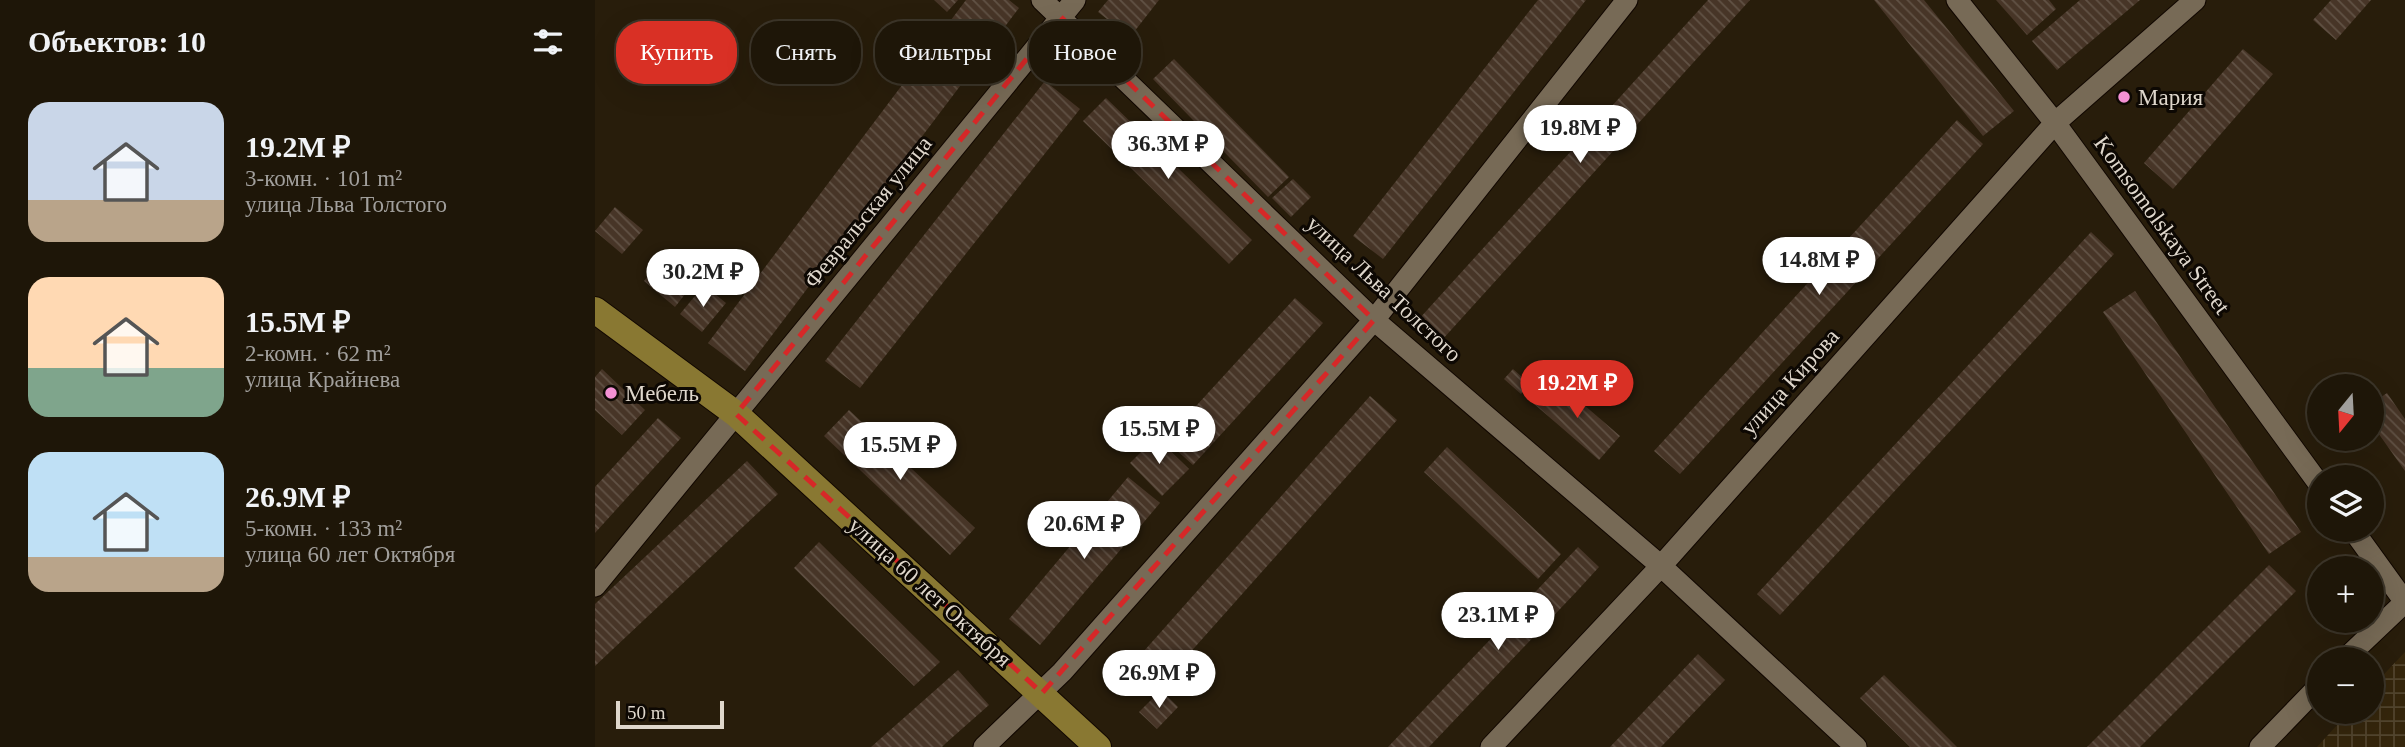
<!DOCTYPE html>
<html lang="ru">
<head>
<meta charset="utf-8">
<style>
	body { margin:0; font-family:Georgia,serif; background:#2b2316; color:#f1f3f6; height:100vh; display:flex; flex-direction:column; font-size:26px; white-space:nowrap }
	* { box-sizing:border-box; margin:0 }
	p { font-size:23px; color:#a19f9c }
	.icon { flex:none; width:38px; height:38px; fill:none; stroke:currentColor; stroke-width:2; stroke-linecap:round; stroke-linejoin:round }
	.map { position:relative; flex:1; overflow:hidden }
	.panel { display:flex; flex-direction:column; background:#1e1608; width:595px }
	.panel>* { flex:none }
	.hud { position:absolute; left:21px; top:21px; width:665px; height:63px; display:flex; gap:14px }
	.needle { width:46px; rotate:198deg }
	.tools { position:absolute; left:1712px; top:374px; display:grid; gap:14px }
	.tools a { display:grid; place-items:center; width:77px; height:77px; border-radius:50%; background:#1e1608; box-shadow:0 7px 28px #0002,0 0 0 2px #3c3529; font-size:35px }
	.scale { position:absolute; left:21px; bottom:18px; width:108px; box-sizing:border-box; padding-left:7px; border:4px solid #dfd7cc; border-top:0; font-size:19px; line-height:24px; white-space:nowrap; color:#dfd7cc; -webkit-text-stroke:5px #0d0803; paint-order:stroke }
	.price { position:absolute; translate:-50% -60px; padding:0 16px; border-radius:24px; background:#fff; color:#222; font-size:23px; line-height:46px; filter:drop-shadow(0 2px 4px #0008) }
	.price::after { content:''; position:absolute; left:50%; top:42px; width:21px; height:16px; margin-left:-10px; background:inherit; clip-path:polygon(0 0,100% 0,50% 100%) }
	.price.on { background:#d93025; color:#fff }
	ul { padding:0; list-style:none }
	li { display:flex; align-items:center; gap:21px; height:175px; padding:0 28px }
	li span { display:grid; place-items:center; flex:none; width:196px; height:140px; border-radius:21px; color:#555 }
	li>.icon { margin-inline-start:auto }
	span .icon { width:84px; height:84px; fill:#fffc; stroke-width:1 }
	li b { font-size:30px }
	h2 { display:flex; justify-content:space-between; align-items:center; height:84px; padding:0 28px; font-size:30px }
	.chip { padding:0 24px; border-radius:28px; background:#1e1608; box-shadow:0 7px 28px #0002,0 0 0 2px #3c3529; font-size:24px; line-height:63px }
	.chip.on { background:#d93025; color:#fff }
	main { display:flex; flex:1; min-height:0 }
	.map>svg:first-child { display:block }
	.industrial { fill:url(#industrial-grid) }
	.building { fill:url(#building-back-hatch) }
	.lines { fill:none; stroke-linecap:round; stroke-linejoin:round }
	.minor-casing { stroke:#110700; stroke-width:23 }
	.major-casing { stroke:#110700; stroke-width:28 }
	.minor { stroke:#776a56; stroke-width:21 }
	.major { stroke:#897832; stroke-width:26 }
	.marked { fill:none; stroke:#d62828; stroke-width:5; stroke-dasharray:14 9; stroke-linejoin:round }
	.poi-dot { fill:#f491d4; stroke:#0d0803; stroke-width:2.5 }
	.labels { text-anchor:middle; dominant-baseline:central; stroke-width:6; stroke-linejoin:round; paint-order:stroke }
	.poi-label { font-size:23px; fill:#dfd7cc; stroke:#0d0803; text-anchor:start }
	.street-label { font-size:23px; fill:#dfd7cc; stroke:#0d0803 }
</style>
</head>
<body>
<main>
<section class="panel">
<h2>Объектов: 10<svg class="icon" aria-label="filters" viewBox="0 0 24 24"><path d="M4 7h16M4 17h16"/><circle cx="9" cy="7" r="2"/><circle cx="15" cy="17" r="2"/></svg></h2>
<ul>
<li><span style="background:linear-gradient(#c9d6e8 70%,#b9a48a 0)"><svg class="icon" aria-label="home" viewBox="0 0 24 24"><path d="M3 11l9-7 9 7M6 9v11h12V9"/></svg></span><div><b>19.2M ₽</b><p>3-комн. · 101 m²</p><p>улица Льва Толстого</p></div></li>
<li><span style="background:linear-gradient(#ffd9b3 65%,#7fa58c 0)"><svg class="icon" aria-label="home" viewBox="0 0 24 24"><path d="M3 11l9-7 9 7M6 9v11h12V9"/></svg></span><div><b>15.5M ₽</b><p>2-комн. · 62 m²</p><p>улица Крайнева</p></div></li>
<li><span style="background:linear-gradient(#bfe0f5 75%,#b9a48a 0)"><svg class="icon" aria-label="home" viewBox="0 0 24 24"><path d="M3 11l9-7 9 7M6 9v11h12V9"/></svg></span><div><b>26.9M ₽</b><p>5-комн. · 133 m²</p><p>улица 60 лет Октября</p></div></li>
</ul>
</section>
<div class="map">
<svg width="1810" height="747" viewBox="0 0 1810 747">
	<defs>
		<pattern id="industrial-grid" width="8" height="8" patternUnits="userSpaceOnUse" patternTransform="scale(1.75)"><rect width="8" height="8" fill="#35260c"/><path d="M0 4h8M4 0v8" fill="none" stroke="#52452e"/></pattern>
		<pattern id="building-back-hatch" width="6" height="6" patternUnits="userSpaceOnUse" patternTransform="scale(1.75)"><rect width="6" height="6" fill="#473527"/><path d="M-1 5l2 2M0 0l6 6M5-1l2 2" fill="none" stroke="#615245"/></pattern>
	</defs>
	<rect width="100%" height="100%" fill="#281d0b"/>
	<path class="industrial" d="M 1810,652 L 1810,747 L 1722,747 L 1754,712 L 1776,712 L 1776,688 Z"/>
	<path class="building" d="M 339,0 L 363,0 L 352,12 Z
		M 371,0 L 414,0 L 424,8 L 150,371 L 113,343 Z
		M 513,0 L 564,0 L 535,37 L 503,12 Z
		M 943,0 L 991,0 L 788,259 L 758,236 Z
		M 1113,0 L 1155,0 L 847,340 L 824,319 Z
		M 1279,0 L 1329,0 L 1419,111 L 1388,136 Z
		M 1401,0 L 1454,0 L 1461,9 L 1432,35 Z
		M 1485,0 L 1545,0 L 1462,70 L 1437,41 Z
		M 1736,0 L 1776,0 L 1741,40 L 1718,20 Z
		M 1648,49 L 1678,74 L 1578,189 L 1549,163 Z
		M 579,59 L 694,177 L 673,197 L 558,79 Z
		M 450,81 L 485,109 L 265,388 L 230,361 Z
		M 511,98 L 657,240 L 634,264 L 488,121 Z
		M 1362,120 L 1388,144 L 1085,474 L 1059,451 Z
		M 698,179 L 716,197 L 696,217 L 677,198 Z
		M 20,207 L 48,230 L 27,254 L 0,231 Z
		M 1496,232 L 1519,254 L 1185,615 L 1162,594 Z
		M 71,254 L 102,279 L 80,307 L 49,281 Z
		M 109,285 L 131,303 L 107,332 L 85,314 Z
		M 1540,291 L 1706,532 L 1674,554 L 1508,312 Z
		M 700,298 L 728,323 L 598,465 L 570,440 Z
		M 7,369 L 50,410 L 27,435 L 0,410 L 0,377 Z
		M 918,369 L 935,384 L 926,394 L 909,379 Z
		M 959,379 L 1025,436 L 1004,460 L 938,403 Z
		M 1792,393 L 1810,419 L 1810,471 L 1776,423 L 1776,404 Z
		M 775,396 L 802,420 L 568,683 L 541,660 Z
		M 254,410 L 380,528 L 355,555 L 229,436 Z
		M 63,418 L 86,438 L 0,533 L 0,487 Z
		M 561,437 L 594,469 L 567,496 L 535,463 Z
		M 852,447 L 966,554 L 943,579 L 829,472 Z
		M 152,461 L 183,494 L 0,666 L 0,604 Z
		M 533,477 L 565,503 L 445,645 L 414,619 Z
		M 224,542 L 345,662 L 319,686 L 199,568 Z
		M 983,547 L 1004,567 L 983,590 L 834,747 L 793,747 Z
		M 1674,565 L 1701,591 L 1545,747 L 1492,747 Z
		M 1103,654 L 1130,680 L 1107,704 L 1066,747 L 1015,747 Z
		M 363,670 L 394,705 L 351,743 L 347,747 L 276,747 Z
		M 1289,675 L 1334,719 L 1362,747 L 1315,747 L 1265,698 Z
		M 566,690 L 583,707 L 562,729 L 544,712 Z"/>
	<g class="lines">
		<defs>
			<path id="minor" d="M 447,0 L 779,320 L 1066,566 L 1261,747
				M 1362,0 L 1460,123 L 1724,484
				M 1758,530 L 1810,602
				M 0,586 L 480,0
				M 1749,660 L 1810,602
				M 389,747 L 467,672 L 779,320 L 1032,0
				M 896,747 L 1066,566 L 1460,123 L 1600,0
				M 1665,747 L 1724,686"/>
			<path id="major" d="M 0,310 L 141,414 L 503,747"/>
		</defs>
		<use href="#minor" class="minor-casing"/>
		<use href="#major" class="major-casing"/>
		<use href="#minor" class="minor"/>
		<use href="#major" class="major"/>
	</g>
	<path class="marked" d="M 466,17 L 779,320 L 447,693 L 141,414 Z"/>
	<g class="poi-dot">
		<circle cx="1529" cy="97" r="7"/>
		<circle cx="16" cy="393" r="7"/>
	</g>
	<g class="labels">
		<g class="poi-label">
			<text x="1543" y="97">Мария</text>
			<text x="30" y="393">Мебель</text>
		</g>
		<g class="street-label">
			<text transform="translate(273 212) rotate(-51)">Февральская улица</text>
			<text transform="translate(1567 225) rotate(54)">Komsomolskaya Street</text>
			<text transform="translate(789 289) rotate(43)">улица Льва Толстого</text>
			<text transform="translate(1195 382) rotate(-48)">улица Кирова</text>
			<text transform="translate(335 592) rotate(42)">улица 60 лет Октября</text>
		</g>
	</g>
</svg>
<div class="tools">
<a><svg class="needle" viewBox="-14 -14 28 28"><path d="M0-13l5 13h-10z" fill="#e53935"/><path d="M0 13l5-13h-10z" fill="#a19f9c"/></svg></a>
<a><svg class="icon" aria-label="layers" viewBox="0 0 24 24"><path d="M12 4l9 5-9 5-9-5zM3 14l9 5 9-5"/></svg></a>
<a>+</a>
<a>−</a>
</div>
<div class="scale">50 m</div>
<b class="price" style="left:985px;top:165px">19.8M ₽</b>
<b class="price" style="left:573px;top:181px">36.3M ₽</b>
<b class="price" style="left:1224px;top:297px">14.8M ₽</b>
<b class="price" style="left:108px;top:309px">30.2M ₽</b>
<b class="price on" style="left:982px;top:420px">19.2M ₽</b>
<b class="price" style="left:564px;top:466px">15.5M ₽</b>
<b class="price" style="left:305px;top:482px">15.5M ₽</b>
<b class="price" style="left:489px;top:561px">20.6M ₽</b>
<b class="price" style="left:903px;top:652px">23.1M ₽</b>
<b class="price" style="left:564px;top:710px">26.9M ₽</b>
<div class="hud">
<a class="chip on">Купить</a>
<a class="chip">Снять</a>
<a class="chip">Фильтры</a>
<a class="chip">Новое</a>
</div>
</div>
</main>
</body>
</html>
